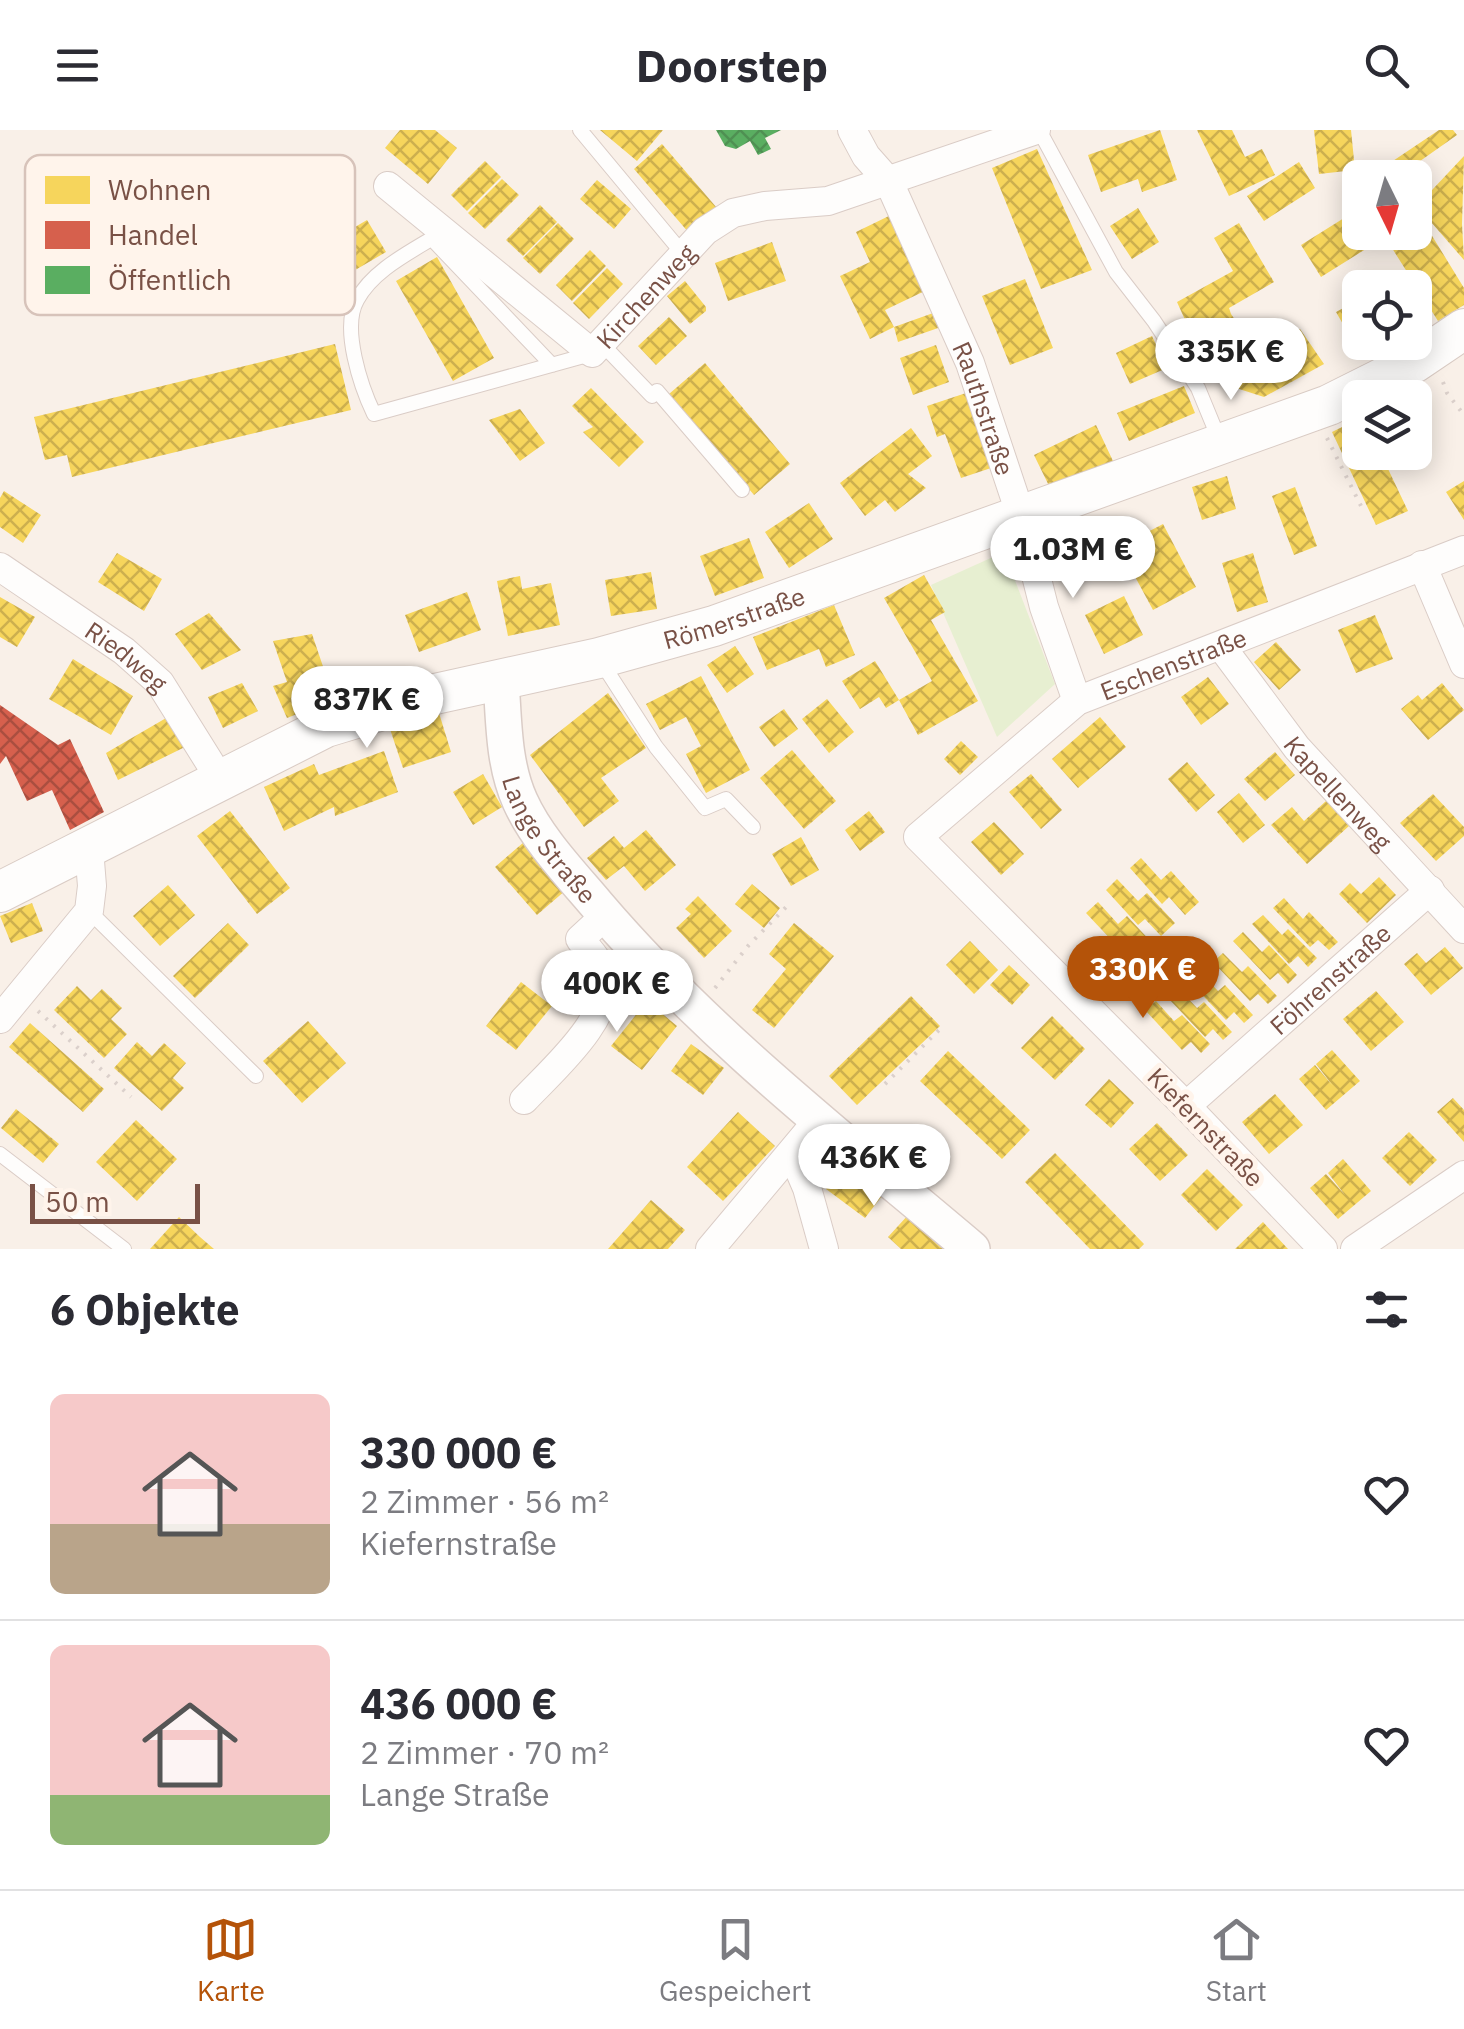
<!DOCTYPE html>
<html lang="de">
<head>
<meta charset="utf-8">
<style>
	body { margin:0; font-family:"IBM Plex Sans",sans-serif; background:#f2f2f3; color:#2b2b33; height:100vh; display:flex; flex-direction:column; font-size:38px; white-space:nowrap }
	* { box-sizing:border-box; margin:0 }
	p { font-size:32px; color:#7c7c81 }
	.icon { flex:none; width:55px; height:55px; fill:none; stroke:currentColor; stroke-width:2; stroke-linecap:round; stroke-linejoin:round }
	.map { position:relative; height:1119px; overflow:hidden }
	.drawer { display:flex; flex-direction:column; background:#fff; flex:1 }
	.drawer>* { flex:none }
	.needle { width:65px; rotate:175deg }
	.fabs { position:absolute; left:1342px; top:30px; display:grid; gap:20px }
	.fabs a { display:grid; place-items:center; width:90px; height:90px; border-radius:15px; background:#fff; box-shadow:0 5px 25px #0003; font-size:50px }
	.scale { position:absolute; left:30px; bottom:25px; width:170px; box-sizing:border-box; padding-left:10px; border:5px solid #795146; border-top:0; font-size:28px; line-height:35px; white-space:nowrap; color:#795146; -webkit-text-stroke:8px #fff4eb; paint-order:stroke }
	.price { position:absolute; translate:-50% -85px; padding:0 22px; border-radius:35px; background:#fff; color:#222; font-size:32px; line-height:65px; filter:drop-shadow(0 2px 5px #0008) }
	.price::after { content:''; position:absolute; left:50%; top:60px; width:30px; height:22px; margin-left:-15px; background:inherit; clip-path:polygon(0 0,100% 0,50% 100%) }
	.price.current { background:#b45309; color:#fff }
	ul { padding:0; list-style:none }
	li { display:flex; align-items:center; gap:30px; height:250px; padding:0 50px }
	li+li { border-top:2px solid #e1e1e2 }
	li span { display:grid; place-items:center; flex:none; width:280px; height:200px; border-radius:15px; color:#555 }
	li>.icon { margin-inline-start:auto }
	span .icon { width:120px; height:120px; fill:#fffc; stroke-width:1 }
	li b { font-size:42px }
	h2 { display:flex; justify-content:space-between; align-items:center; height:120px; padding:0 50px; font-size:42px }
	header { display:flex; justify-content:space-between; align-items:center; height:130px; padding:0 50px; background:#fff; font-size:45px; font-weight:700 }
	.dock { display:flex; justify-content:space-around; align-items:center; height:140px; border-top:2px solid #e1e1e2; background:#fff; font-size:28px; color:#7c7c81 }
	.dock a { display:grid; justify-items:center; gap:5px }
	.dock .current { color:#b45309 }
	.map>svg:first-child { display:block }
	.park { fill:#e7efd1 }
	.homes { fill:url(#homes-cross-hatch) }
	.shops { fill:url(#shops-cross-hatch) }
	.public { fill:url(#public-cross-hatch) }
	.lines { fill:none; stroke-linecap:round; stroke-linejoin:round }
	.service-casing { stroke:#daccc6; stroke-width:16 }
	.minor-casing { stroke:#daccc6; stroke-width:30 }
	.tertiary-casing { stroke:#daccc6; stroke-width:38 }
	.secondary-casing { stroke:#d9cbc4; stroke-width:42 }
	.path { stroke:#dbd0cb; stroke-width:4; stroke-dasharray:2.5 8; stroke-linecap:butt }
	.service { stroke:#fefdfc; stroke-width:14 }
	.minor { stroke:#fefdfc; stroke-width:28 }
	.tertiary { stroke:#fefdfc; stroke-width:35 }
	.secondary { stroke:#fefdfc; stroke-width:40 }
	.labels { text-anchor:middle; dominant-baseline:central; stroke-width:10; stroke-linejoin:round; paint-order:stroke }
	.street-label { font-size:25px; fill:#795146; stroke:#fff4eb }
	.key { fill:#fff4eb; stroke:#d7c3ba; stroke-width:2.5 }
	.key-label { font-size:28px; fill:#795146 }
</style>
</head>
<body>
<header><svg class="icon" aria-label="menu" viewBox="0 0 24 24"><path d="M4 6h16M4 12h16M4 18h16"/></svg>Doorstep<svg class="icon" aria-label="search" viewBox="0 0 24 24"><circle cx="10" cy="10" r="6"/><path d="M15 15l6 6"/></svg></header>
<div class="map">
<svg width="1464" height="1119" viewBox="0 0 1464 1119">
	<defs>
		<pattern id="homes-cross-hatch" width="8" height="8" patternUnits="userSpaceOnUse" patternTransform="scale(2.5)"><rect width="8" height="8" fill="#f6d55c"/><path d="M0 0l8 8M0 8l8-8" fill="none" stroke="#ccaf4e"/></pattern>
		<pattern id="shops-cross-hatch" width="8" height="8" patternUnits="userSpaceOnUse" patternTransform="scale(2.5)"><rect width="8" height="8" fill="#d6604d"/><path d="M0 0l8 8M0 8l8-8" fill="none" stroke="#aa4e3f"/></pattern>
		<pattern id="public-cross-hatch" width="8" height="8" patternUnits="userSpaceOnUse" patternTransform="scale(2.5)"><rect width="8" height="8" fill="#5aae61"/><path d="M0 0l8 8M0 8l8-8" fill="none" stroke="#4f9052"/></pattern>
	</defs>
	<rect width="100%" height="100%" fill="#f9f0e8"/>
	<path class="park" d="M 1004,422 L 1055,554 L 997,607 L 931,455 Z"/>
	<path class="homes" d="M 400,0 L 435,0 L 457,18 L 428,54 L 385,18 Z
		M 600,0 L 663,0 L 637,31 Z
		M 1160,0 L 1177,50 L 1142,62 L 1138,49 L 1101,62 L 1088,25 Z
		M 1197,0 L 1232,0 L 1245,27 L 1262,19 L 1275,45 L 1229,66 Z
		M 1314,0 L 1351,0 L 1355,40 L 1319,44 Z
		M 1439,0 L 1453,0 L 1457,5 L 1396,48 L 1383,48 L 1378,41 Z
		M 662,14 L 717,78 L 689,103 L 634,39 Z
		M 1037,19 L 1092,140 L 1041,159 L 992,38 Z
		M 1464,26 L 1462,94 L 1464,130 L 1417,76 Z
		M 485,31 L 501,47 L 467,81 L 451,65 Z
		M 1299,32 L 1315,58 L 1264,91 L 1247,66 Z
		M 502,49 L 519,65 L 485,99 L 468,83 Z
		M 597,50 L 631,79 L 614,99 L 580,69 Z
		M 540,75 L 557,92 L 523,126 L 506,110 Z
		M 1138,78 L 1159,112 L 1132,129 L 1110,96 Z
		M 1360,78 L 1360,102 L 1415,102 L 1415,78 L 1464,158 L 1464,175 L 1438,191 L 1385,107 L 1321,147 L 1301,115 Z
		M 893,84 L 929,159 L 885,180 L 894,197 L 870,209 L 840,146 L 870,132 L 856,102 Z
		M 367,90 L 386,122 L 333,153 L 314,121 Z
		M 558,93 L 574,109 L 540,144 L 523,128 Z
		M 1239,93 L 1274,152 L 1229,178 L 1231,184 L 1252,215 L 1272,218 L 1300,199 L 1324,234 L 1264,267 L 1233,257 L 1199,200 L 1221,189 L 1190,201 L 1177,172 L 1233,141 L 1214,108 Z
		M 772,112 L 786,151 L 728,171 L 715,133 Z
		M 590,120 L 606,136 L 572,171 L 556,155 Z
		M 437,127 L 494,228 L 453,251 L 396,151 Z
		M 607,138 L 623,154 L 589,189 L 573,173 Z
		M 1025,149 L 1053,218 L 1010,235 L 982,166 Z
		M 685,151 L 706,177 L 706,181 L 690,194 L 667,166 Z
		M 1360,169 L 1360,212 L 1393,212 L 1363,229 L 1336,182 Z
		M 936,182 L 941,197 L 898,212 L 894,197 Z
		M 669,187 L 687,206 L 656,235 L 638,216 Z
		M 1152,206 L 1167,238 L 1130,254 L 1116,223 Z
		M 335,214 L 351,280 L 72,347 L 67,325 L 45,330 L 34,287 Z
		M 936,215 L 949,252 L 913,265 L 900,228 Z
		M 705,233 L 790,334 L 754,365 L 669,264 Z
		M 1184,256 L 1195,283 L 1129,311 L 1117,283 Z
		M 591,258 L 644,312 L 619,337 L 583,302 L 593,297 L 572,276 Z
		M 969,262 L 994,337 L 961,348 L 945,304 L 937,307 L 927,276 Z
		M 520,279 L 545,313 L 520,331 L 489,290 Z
		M 1360,288 L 1360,322 L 1380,322 L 1408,381 L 1376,395 L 1332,302 Z
		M 1096,295 L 1113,331 L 1051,360 L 1034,325 Z
		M 911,298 L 932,326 L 908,344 L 926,358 L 895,382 L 885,370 L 865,386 L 840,353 Z
		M 1227,346 L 1236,379 L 1202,390 L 1192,357 Z
		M 1464,351 L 1464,390 L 1446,362 Z
		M 1295,357 L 1317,416 L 1294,425 L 1272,366 Z
		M 4,361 L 41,385 L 23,413 L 0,397 L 0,368 Z
		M 809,373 L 833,409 L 789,438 L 765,402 Z
		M 1163,394 L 1196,457 L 1153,480 L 1119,417 Z
		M 749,408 L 764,448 L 715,466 L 700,426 Z
		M 117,423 L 162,449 L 144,481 L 98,452 Z
		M 1253,423 L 1268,472 L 1237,482 L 1222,433 Z
		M 651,442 L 657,479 L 611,486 L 605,450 Z
		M 924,445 L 945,482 L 931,490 L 978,571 L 918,605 L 899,570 L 886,578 L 879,567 L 860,579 L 842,551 L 875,531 L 899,570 L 932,551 L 884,468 Z
		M 520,446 L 522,459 L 551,453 L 560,495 L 508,506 L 497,451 Z
		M 467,462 L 481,500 L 419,522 L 405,485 Z
		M 1124,466 L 1143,505 L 1104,524 L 1085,485 Z
		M 0,467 L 35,487 L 17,517 L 0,507 Z
		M 834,475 L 855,525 L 826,537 L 819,519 L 767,540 L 753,507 Z
		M 209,483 L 241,520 L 202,540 L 175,504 Z
		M 1375,485 L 1393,529 L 1356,543 L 1338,500 Z
		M 312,504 L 334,569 L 287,588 L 273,556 L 287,552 L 273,511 Z
		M 1276,512 L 1301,540 L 1279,560 L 1254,532 Z
		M 735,516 L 754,544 L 727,563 L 707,535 Z
		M 73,529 L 133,566 L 111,605 L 49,569 Z
		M 701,546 L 750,640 L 706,663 L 686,624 L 701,616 L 686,587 L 660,600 L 646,574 Z
		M 1208,547 L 1229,574 L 1201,595 L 1181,567 Z
		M 242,553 L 258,581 L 223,598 L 208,567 Z
		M 1442,553 L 1464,580 L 1428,610 L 1401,579 L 1418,565 L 1422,570 Z
		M 608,563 L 646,618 L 601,648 L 619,671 L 584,697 L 530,625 Z
		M 827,569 L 854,602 L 829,623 L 802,589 Z
		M 784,579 L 798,599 L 774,617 L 759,597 Z
		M 439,583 L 451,622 L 403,638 L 390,599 Z
		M 173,584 L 189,615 L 118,650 L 106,623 Z
		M 1100,587 L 1126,617 L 1078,658 L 1052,629 Z
		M 961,611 L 978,627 L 960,645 L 944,629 Z
		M 792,620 L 836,671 L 804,699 L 760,648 Z
		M 384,621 L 398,662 L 335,686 L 334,677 L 284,701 L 264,657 L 314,634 L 319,645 Z
		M 1275,622 L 1295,645 L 1265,671 L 1244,649 Z
		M 1187,632 L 1215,665 L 1196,682 L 1168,649 Z
		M 483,644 L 502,677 L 473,695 L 453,662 Z
		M 1031,644 L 1062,680 L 1041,699 L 1009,662 Z
		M 1239,663 L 1265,695 L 1243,713 L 1217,682 Z
		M 1433,664 L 1464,697 L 1464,706 L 1436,731 L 1400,693 Z
		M 1326,671 L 1349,696 L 1307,734 L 1271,695 L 1292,677 L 1304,691 Z
		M 230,681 L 290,758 L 257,784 L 197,706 Z
		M 869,681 L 885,702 L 860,721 L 845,700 Z
		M 994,692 L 1024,724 L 1001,745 L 971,712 Z
		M 646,700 L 676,735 L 645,761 L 624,736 L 606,750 L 587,728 L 614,706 L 624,718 Z
		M 801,707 L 819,740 L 791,756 L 772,724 Z
		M 524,712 L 566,760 L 537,785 L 495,737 Z
		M 1141,728 L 1161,750 L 1171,741 L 1199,772 L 1185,785 L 1169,767 L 1162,774 L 1130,738 Z
		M 1379,747 L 1396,765 L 1367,793 L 1339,764 L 1350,753 L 1361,764 Z
		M 1117,749 L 1138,771 L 1147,763 L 1175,793 L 1161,806 L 1145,789 L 1138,795 L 1106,760 Z
		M 752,754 L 780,778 L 764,798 L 735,774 Z
		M 168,755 L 195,785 L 160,816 L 133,786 Z
		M 698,766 L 732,801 L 704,828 L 676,798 L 691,784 L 685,779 Z
		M 1284,768 L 1303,789 L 1309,782 L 1338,812 L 1329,820 L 1318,810 L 1310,817 L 1273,778 Z
		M 1098,772 L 1118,794 L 1127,786 L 1155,816 L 1142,829 L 1126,812 L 1119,818 L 1086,783 Z
		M 32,773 L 43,801 L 11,813 L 0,786 Z
		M 1263,785 L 1282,805 L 1288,799 L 1317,828 L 1308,837 L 1298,826 L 1289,834 L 1252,794 Z
		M 228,793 L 249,815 L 195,868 L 173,846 Z
		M 794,793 L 834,826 L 774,898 L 752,880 L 786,839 L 769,824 Z
		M 1243,802 L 1262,822 L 1269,815 L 1297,845 L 1288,854 L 1278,843 L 1270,850 L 1233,811 Z
		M 970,811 L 998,840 L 974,864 L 946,835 Z
		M 1445,817 L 1463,838 L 1431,865 L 1404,834 L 1417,823 L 1426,833 Z
		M 1223,823 L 1242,842 L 1248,836 L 1277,866 L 1268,874 L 1258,864 L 1250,871 L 1213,832 Z
		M 1009,835 L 1030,855 L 1012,875 L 990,855 Z
		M 1199,841 L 1218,861 L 1225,855 L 1253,885 L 1244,893 L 1234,882 L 1226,890 L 1189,851 Z
		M 521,852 L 552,876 L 516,920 L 486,896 Z
		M 77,856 L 91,870 L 102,859 L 122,878 L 111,889 L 127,904 L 104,928 L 54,880 Z
		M 1178,858 L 1197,878 L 1204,872 L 1232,902 L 1223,910 L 1213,899 L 1205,907 L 1168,868 Z
		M 1376,861 L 1404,892 L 1371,921 L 1343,889 Z
		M 911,866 L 940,896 L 857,975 L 829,946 Z
		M 647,871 L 677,896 L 642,940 L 611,916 Z
		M 1156,871 L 1174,891 L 1182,885 L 1210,914 L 1201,923 L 1191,912 L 1182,920 L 1145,880 Z
		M 1052,886 L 1085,919 L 1055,950 L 1021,918 Z
		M 308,891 L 346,933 L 302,973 L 263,931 Z
		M 30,893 L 104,959 L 83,982 L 9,917 Z
		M 137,912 L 152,926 L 164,913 L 186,933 L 173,948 L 184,958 L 162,981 L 114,938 Z
		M 691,914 L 724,938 L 703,965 L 671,941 Z
		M 1332,920 L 1360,951 L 1326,980 L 1299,949 L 1315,935 L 1333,956 L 1316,934 Z
		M 948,921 L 1030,1000 L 1002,1029 L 920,951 Z
		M 1109,949 L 1134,973 L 1111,998 L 1085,975 Z
		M 1275,964 L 1303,995 L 1269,1024 L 1242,992 Z
		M 1453,968 L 1464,980 L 1464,1012 L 1437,982 Z
		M 16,979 L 59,1014 L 43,1033 L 1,998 Z
		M 738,982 L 775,1016 L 723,1071 L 687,1037 Z
		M 136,990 L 177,1029 L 137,1071 L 96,1032 Z
		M 1157,993 L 1188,1025 L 1160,1051 L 1129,1019 Z
		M 1409,1002 L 1437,1030 L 1410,1056 L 1382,1028 Z
		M 1055,1023 L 1144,1114 L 1139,1119 L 1090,1119 L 1025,1052 Z
		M 1343,1029 L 1371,1061 L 1338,1089 L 1310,1058 L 1326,1044 L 1345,1065 L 1328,1043 Z
		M 846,1033 L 885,1062 L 865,1088 L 826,1059 Z
		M 1207,1039 L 1243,1075 L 1216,1101 L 1181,1065 Z
		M 651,1070 L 685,1100 L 668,1119 L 608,1119 Z
		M 909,1084 L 947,1119 L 901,1119 L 888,1107 Z
		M 179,1087 L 200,1107 L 214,1119 L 150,1119 Z
		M 1263,1092 L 1288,1119 L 1235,1119 Z"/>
	<path class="shops" d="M 0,575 L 58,615 L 70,609 L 104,682 L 70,700 L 52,660 L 27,671 L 6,626 L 0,634 Z"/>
	<path class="public" d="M 716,0 L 781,0 L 765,8 L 771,19 L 758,25 L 750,11 L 736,19 L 725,16 Z"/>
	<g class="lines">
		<defs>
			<path id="service" d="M 580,0 L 684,125
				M 1039,0 L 1116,142 L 1154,191 L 1198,258 L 1219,309
				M 444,101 C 415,120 374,138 357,170 C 341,198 361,257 374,284 L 591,224
				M 432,109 L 552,235
				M 601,213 L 652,266 L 657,261 L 742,360
				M 600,530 L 656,617 L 705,678 L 726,669 L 753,697
				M 89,781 L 256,946
				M 0,1024 L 124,1119"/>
			<g id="minor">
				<path id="s1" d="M 852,0 L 866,26 L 889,52 L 970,233 L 1021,386 L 1044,477 L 1077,571"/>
				<path id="s2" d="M 388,56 L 592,223 L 705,101 L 733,83 L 765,76 L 828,71 L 1036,0"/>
				<path d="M 1422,435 L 1464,534"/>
				<path id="s3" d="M 0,437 L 124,521 L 160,553 L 220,649"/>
				<path id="s4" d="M 1221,516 L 1297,618 L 1464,799"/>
				<path d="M 0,889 L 89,781 L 92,756 L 89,719"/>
				<path d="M 524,970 C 551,941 618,884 603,841 C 599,830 587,818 580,809 L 606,785"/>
				<path id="s5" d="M 1186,976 L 1430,760"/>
				<path d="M 792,1023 L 807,1058 L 824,1119"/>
				<path d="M 710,1119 L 819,989"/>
				<path id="s6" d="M 1323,1119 L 1186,976 L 918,707 L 1077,571 L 1464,420"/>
				<path d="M 1355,1119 L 1464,1045"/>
			</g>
			<g id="tertiary">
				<path id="s7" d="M 501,551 C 504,591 503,633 520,671 C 537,709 570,743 597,775 C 707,904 842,1009 972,1119"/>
			</g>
			<g id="secondary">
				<path id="s8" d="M 0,762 L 326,597 L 435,564 L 599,528 L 714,496 L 1329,275 L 1415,232 L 1464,199"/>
			</g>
		</defs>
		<use href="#service" class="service-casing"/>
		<use href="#minor" class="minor-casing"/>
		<use href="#tertiary" class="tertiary-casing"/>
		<use href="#secondary" class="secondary-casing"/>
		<path class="path" d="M 1443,252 L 1447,263 L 1464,285
			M 1327,308 L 1361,376
			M 715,858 L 748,816 L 791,772
			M 38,881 L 131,967
			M 885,954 L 941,898"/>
		<use href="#service" class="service"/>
		<use href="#minor" class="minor"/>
		<use href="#tertiary" class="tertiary"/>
		<use href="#secondary" class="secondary"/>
	</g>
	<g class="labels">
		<g class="street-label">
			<text stroke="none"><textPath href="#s2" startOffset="342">Kirchenweg</textPath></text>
			<text stroke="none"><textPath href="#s1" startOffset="310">Rauthstraße</textPath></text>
			<text stroke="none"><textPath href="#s8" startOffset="788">Römerstraße</textPath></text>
			<text stroke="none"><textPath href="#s3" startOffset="155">Riedweg</textPath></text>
			<text stroke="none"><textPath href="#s6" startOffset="890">Eschenstraße</textPath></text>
			<text stroke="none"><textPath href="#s4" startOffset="188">Kapellenweg</textPath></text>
			<text stroke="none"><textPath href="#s7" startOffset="170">Lange Straße</textPath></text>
			<text stroke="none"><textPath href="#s5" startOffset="192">Föhrenstraße</textPath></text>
			<text transform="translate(1206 997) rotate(46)">Kiefernstraße</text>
		</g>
	</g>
	<rect x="25" y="25" width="330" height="160" rx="15" class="key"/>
	<rect x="45" y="46" width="45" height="28" fill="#f6d55c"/>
	<rect x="45" y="91" width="45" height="28" fill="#d6604d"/>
	<rect x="45" y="136" width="45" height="28" fill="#5aae61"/>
	<g class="key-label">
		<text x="108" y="70">Wohnen</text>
		<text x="108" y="115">Handel</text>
		<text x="108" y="160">Öffentlich</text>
	</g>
</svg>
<div class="fabs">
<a><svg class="needle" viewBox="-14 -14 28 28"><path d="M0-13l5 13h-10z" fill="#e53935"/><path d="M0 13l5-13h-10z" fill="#7c7c81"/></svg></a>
<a><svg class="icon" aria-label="locate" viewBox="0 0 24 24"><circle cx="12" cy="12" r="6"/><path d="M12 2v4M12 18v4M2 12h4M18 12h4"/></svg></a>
<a><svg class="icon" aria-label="layers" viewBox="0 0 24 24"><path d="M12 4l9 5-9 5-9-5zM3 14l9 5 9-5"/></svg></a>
</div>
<div class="scale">50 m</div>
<b class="price" style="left:1231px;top:273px">335K €</b>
<b class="price" style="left:1073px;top:471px">1.03M €</b>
<b class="price" style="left:367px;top:621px">837K €</b>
<b class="price current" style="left:1143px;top:891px">330K €</b>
<b class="price" style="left:617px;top:905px">400K €</b>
<b class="price" style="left:874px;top:1079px">436K €</b>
</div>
<section class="drawer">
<h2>6 Objekte<svg class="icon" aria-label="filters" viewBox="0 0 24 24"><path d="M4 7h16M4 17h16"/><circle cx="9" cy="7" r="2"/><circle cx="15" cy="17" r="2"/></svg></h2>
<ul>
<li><span style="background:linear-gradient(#f6c9c9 65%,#b9a48a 0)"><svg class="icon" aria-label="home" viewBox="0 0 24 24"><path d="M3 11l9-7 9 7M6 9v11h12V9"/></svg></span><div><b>330 000 €</b><p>2 Zimmer · 56 m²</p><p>Kiefernstraße</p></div><svg class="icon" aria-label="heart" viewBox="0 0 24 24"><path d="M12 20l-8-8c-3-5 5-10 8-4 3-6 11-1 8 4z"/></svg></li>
<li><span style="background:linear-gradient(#f6c9c9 75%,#8fb573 0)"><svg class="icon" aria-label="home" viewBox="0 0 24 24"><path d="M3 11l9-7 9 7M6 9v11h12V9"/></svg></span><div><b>436 000 €</b><p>2 Zimmer · 70 m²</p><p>Lange Straße</p></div><svg class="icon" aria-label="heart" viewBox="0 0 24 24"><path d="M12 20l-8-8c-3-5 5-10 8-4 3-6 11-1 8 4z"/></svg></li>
</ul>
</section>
<nav class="dock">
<a class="current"><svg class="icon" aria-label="map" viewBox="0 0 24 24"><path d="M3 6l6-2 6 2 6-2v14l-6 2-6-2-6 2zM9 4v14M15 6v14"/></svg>Karte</a>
<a><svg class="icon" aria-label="saved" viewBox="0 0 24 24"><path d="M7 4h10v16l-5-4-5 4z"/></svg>Gespeichert</a>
<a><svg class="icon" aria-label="home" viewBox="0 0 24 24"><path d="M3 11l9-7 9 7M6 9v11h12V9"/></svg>Start</a>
</nav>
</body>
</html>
